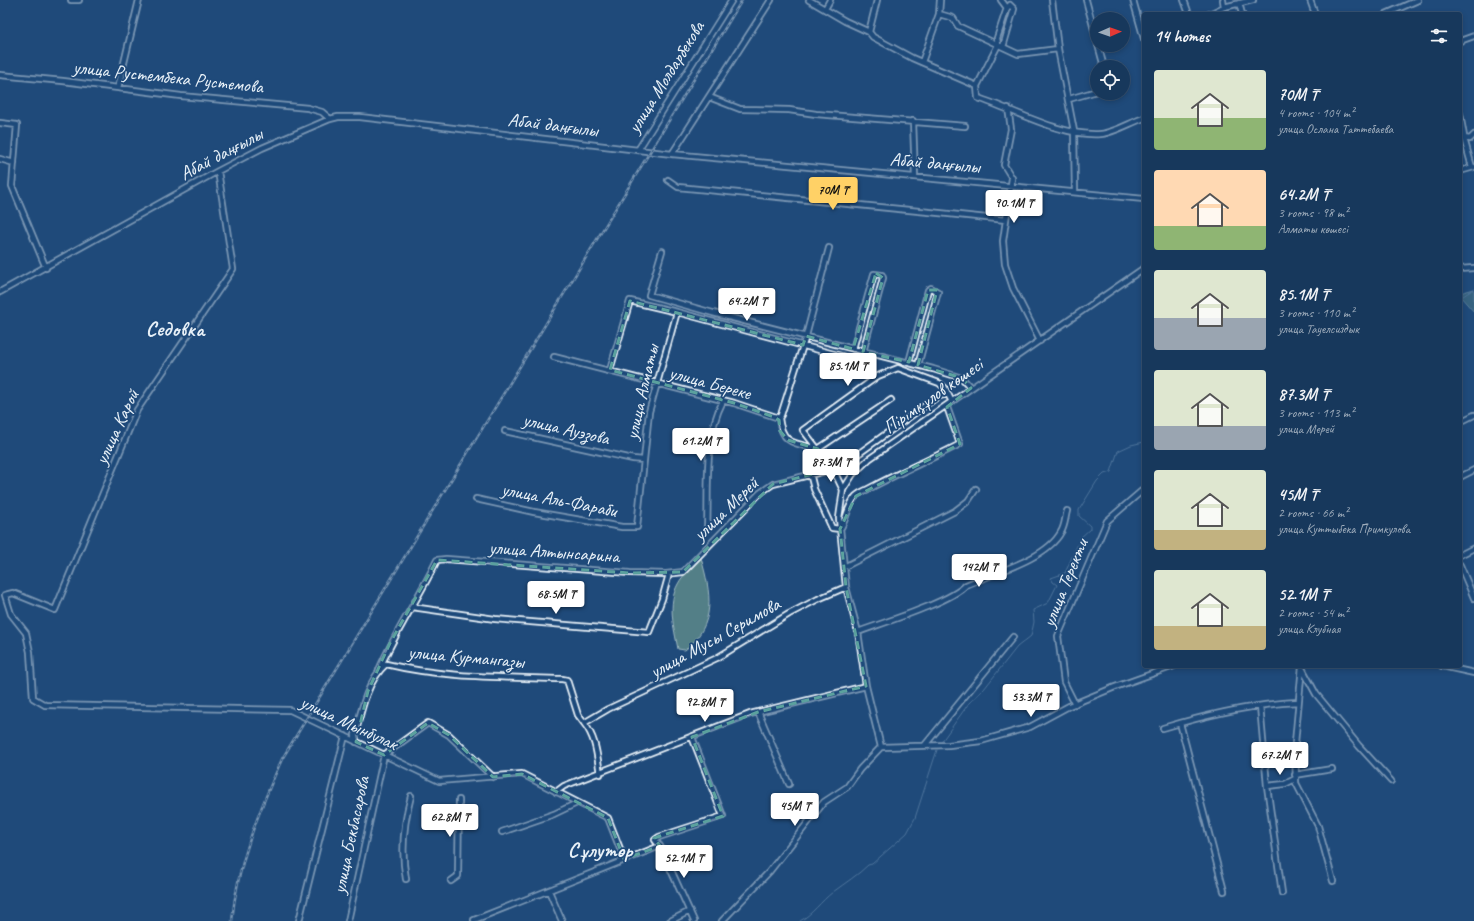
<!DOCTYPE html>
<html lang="en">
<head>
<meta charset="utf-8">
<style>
	body { margin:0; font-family:Caveat,sans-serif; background:#244365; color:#f1f3f6; height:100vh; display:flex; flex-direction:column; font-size:15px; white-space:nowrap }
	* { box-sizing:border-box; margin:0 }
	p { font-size:13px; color:#9eacbb }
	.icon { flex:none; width:22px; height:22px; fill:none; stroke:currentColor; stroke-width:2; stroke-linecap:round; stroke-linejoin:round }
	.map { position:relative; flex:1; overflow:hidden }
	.drawer { position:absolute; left:1142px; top:12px; width:320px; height:656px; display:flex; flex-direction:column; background:#17385c; border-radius:4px; box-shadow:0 2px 6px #0003,0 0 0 1px #365272 }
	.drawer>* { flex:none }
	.needle { width:26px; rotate:88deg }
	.controls { position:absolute; left:1090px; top:12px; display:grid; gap:8px }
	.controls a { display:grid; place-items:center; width:40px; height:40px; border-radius:50%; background:#17385c; box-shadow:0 2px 6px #0003,0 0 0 1px #365272; font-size:20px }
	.price { position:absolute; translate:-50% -34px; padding:0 9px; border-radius:4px; background:#fff; color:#222; font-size:13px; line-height:26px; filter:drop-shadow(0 1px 2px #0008) }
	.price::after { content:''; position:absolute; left:50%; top:24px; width:12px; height:9px; margin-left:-6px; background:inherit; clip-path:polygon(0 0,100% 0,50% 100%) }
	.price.current { background:#ffd166; color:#111 }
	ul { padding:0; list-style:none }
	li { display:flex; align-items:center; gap:12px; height:100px; padding:0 12px }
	li span { display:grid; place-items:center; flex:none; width:112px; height:80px; border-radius:4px; color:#555 }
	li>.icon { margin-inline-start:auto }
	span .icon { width:48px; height:48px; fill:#fffc; stroke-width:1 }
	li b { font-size:17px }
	h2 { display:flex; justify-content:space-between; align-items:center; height:48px; padding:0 12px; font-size:17px }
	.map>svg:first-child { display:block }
	.green { fill:#537f87; stroke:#9eb8c0 }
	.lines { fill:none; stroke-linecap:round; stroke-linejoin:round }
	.stream { stroke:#87a5c4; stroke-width:1 }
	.minor-casing { stroke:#e8f1f8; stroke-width:8 }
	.minor { stroke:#1f4a7a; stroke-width:4.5 }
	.rail-casing { stroke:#e8f1f8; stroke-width:2.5 }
	.rail { stroke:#1f4a7a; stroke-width:1; stroke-dasharray:3; stroke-linecap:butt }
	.marked { fill:none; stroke:#5ba19e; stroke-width:3; stroke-dasharray:8 5; stroke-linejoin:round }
	.labels { text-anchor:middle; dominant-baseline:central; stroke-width:3.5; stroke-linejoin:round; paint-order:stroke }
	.street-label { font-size:19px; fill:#e8f1f8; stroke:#1f4a7a }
	.quarter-label { font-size:21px; font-weight:bold; fill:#e8f1f8; stroke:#1f4a7a }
</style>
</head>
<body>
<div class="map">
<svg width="1474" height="921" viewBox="0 0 1474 921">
	<rect width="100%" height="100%" fill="#1f4a7a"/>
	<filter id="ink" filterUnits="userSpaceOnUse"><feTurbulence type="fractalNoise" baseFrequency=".025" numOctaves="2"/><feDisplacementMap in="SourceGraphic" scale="8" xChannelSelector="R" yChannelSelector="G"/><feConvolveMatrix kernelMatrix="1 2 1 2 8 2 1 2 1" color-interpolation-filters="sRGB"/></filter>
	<g filter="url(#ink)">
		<path class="green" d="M 1474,289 L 1474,312 L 1460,296 L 1460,293 Z
			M 701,558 C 711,593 717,624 685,650 L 678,649 C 674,628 667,604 678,584 C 683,574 694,566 701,558 Z"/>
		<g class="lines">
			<path class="stream" d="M 1460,298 L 1474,289
				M 942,741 L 969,703 L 984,689 L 1017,647 L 1031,636 L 1034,622 L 1033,610 L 1048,603 L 1057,585 L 1053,582 L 1051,578 L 1065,573 L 1081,537 L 1090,529 L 1090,526 L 1079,516 L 1079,510 L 1097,481 L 1104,474 L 1111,472 L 1118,451 L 1131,445 L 1144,442
				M 800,921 C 813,914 821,901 833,892 C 845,883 858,875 868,865 L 872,864 L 907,833 L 915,818 L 937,750"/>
			<defs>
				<path id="minor" d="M 71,0 L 79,0
					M 809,0 L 845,21 L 869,32 L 873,37 L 912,58 L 977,86 L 978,98 C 1015,110 1061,137 1101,134 C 1113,133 1132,122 1144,118
					M 1001,0 L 1007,8
					M 1052,0 L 1058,49 L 1074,131 L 1075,192
					M 1086,0 L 1097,41
					M 1133,0 L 1144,39
					M 1184,0 L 1189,14
					M 1223,0 L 1224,7
					M 1310,0 L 1315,14
					M 1239,3 L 1242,14
					M 825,9 L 830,0
					M 939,14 L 953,18 L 958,26 L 1018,54 L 1058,49
					M 1209,14 L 1224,7 L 1253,0
					M 1386,14 L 1418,0
					M 869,32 L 877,0
					M 1460,41 L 1474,36
					M 1098,45 L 1104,67
					M 922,62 L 939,14 L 940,0
					M 0,75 L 63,81 L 181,96 L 308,108 L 322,112 L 330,119
					M 977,86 L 998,45 L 997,38 L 1007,8 L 1010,5 L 1014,9 L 1003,47
					M 118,88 L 139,0
					M 709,97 L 740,109 L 789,110 L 816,114 L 965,126
					M 1069,99 L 1097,91
					M 1008,108 L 1011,129 L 1004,165 L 1012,178 L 1003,241 L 1005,264 L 1013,288 L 1040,341
					M 1460,114 L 1465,142 L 1472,167
					M 913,121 L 915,177
					M 0,123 L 17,125 L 12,186 L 46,268
					M 1464,138 L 1470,139 L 1474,135
					M 638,150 L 732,0
					M 672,154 L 771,0
					M 0,159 L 14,163
					M 218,171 L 233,269 L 137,410 L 55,610 L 13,593 L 5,595 L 11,614 L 26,633 L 30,652 L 33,698 L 45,705 L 290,710 L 439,781 L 522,774 L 608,818 L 624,859
					M 1460,171 L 1474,167
					M 668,180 L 678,187 C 788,199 897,208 1006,220
					M 662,251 L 649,295 L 713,313 L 933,369 L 962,378 L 971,388
					M 1460,269 L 1474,268
					M 0,292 L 218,171 L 262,148 L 330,119 L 338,117 L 360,117 L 672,154 L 1144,199
					M 853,349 L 874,274 L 882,275 L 883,278 L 863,352
					M 554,357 L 734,403 L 779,418
					M 909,362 L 928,290 L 931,288 L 938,292 L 918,365
					M 610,370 L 630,301 L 677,312 L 860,361
					M 779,418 L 781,415 L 806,336 L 829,248
					M 779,418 C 782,445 795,443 818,449 L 891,400
					M 1460,422 L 1474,415
					M 505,431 L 633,459 L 643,460
					M 810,473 L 814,489 L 832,528 L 840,529 C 847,519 847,506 856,496 C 860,492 869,489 874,486 C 902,471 932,459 960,444 L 947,407
					M 1460,477 L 1474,470
					M 843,490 L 833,469 L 803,430 L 878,376 L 898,368 L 939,383 L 945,388 L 952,402
					M 476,499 L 534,512 L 622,527 L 637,527 L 649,412 L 677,312
					M 707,530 C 709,488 703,439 723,401
					M 1460,555 L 1474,548
					M 1460,565 L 1474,598
					M 844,567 L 955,511 L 968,501 L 976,489
					M 412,607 L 495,619 L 649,632 L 662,599 L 669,574
					M 858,632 C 882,623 951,602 966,585 C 994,573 1047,559 1061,532 C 1065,526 1065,518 1067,511
					M 1302,666 L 1295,743 L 1296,783 L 1318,826 L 1333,881
					M 1442,666 L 1474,673
					M 1302,668 L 1316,694 L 1359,746 L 1391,781
					M 379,670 C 395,632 419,598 437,560 L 446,559 L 630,573 L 666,574 L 683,572 L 760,493 L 773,484 L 833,469 L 847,462 L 937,397 L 947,394
					M 1075,704 L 1064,682 L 1058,636 L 1107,521 L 1144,489
					M 1260,706 L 1267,786 L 1282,893
					M 758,712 L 789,784
					M 584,723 C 596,738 597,755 600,774
					M 1180,723 L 1224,891
					M 1163,728 C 1207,715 1252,704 1298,702
					M 692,737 L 723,816 L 659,837 L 655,840 L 661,848 L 694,921
					M 356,742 L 355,735 C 361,711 367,681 386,664 C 443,678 503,677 562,679 L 567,680 L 578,715 L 584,723 L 608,709 L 717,658 L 789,614 L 818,599 L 846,587
					M 925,745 L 1013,637
					M 881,747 L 866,686 L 858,632 L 846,587 L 839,518 L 843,490 L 853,474 L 869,459 L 1144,268
					M 881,747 L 949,745 L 981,741 L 1030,727 L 1069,706 L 1115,687 L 1174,666
					M 1295,775 L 1332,769
					M 1267,786 L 1285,784 L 1295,779
					M 556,792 L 564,786 L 750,714 L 866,686
					M 502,832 L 554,814 L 577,803
					M 406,879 C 401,852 404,822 411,796
					M 451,881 L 458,876 L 459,800
					M 549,891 L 562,921
					M 474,920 L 660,846
					M 299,921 L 345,736
					M 348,921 L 384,755 L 428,723 L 449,735 L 493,777
					M 670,921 L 690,911
					M 722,921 L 769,872 L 824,802 L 847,787 L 860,769 L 881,747"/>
			</defs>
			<use href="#minor" class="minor-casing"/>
			<use href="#minor" class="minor"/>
			<defs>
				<path id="rail" d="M 232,921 C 237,864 259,811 282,759 L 742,0"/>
			</defs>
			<use href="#rail" class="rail-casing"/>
			<use href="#rail" class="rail"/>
		</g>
	</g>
	<path d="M0 0H1474V921H0ZM 876,273 L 883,278 L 863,352 L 909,362 L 928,290 L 937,290 L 918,365 L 962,378 L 971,388 L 947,407 L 960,444 L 856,496 L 840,529 L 846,587 L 866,686 L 758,712 L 692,737 L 723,816 L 654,838 L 660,846 L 624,859 L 608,818 L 522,774 L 493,777 L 449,735 L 428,723 L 384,755 L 356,742 L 368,691 L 390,643 L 437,560 L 630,573 L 683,572 L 773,484 L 833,469 L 818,449 L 788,440 L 780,431 L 779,420 L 774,417 L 734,403 L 610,370 L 630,301 L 803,345 L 806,336 L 853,349 Z" fill="#1f4a7a" fill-opacity=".55" fill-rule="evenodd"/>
	<path class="marked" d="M 876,273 L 883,278 L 863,352 L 909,362 L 928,290 L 937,290 L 918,365 L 962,378 L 971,388 L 947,407 L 960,444 L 856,496 L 840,529 L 846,587 L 866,686 L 758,712 L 692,737 L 723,816 L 654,838 L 660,846 L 624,859 L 608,818 L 522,774 L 493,777 L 449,735 L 428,723 L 384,755 L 356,742 L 368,691 L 390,643 L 437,560 L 630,573 L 683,572 L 773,484 L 833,469 L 818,449 L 788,440 L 780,431 L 779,420 L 774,417 L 734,403 L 610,370 L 630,301 L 803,345 L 806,336 L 853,349 Z"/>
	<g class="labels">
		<g class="street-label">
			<text transform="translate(168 77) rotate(6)">улица Рустембека Рустемова</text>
			<text transform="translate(666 77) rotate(-58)">улица Молдарбекова</text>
			<text transform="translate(553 125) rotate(7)">Абай даңғылы</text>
			<text transform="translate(221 154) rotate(-28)">Абай даңғылы</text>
			<text transform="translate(935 163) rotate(5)">Абай даңғылы</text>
			<text transform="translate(710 383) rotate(15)">улица Береке</text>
			<text transform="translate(642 392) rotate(-77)">улица Алматы</text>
			<text transform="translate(933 396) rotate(-35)">Пірімқұлов көшесі</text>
			<text transform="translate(117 427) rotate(-65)">улица Карой</text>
			<text transform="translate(566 429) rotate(13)">улица Ауэзова</text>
			<text transform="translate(559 500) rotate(11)">улица Аль-Фараби</text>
			<text transform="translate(726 509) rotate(-44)">улица Мерей</text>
			<text transform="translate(554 552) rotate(4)">улица Алтынсарина</text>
			<text transform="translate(1065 583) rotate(-68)">улица Теректи</text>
			<text transform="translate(715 638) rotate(-29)">улица Мусы Серимова</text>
			<text transform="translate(466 657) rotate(5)">улица Курмангазы</text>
			<text transform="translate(349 723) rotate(25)">улица Мынбулак</text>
			<text transform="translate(351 835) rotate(-78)">улица Бекбасарова</text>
		</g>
		<g class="quarter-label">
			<text x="175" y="329">Седовка</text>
			<text x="600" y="850">Сұлутөр</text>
		</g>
	</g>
</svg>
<div class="controls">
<a><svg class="needle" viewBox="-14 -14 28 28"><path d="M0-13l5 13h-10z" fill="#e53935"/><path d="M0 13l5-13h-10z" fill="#9eacbb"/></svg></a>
<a><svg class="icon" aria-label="locate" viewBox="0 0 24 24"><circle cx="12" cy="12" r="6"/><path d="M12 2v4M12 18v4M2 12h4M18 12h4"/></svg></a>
</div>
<b class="price current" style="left:833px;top:211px">70M ₸</b>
<b class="price" style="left:1014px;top:224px">90.1M ₸</b>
<b class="price" style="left:747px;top:322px">64.2M ₸</b>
<b class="price" style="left:848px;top:387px">85.1M ₸</b>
<b class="price" style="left:701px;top:462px">61.2M ₸</b>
<b class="price" style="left:831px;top:483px">87.3M ₸</b>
<b class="price" style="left:979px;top:588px">142M ₸</b>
<b class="price" style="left:556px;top:615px">68.5M ₸</b>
<b class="price" style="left:1031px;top:718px">53.3M ₸</b>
<b class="price" style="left:705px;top:723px">92.8M ₸</b>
<b class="price" style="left:1280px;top:776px">67.2M ₸</b>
<b class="price" style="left:795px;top:827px">45M ₸</b>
<b class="price" style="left:450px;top:838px">62.8M ₸</b>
<b class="price" style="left:684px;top:879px">52.1M ₸</b>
<section class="drawer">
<h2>14 homes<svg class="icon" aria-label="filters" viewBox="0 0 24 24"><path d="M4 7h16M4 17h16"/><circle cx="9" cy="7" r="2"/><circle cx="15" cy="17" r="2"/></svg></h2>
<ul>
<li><span style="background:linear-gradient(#dfe7d0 60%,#8fb573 0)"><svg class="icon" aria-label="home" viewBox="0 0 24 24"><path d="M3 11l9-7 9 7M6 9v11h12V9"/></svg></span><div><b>70M ₸</b><p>4 rooms · 104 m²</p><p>улица Ослана Таттебаева</p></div></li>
<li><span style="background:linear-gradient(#ffd9b3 70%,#8fb573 0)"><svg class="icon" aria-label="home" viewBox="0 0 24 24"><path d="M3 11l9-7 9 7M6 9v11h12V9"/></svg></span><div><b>64.2M ₸</b><p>3 rooms · 98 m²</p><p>Алматы көшесі</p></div></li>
<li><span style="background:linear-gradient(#dfe7d0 60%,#9aa5b1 0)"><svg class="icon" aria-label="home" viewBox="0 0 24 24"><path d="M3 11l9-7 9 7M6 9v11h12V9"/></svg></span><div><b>85.1M ₸</b><p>3 rooms · 110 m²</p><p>улица Тауелсиздык</p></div></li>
<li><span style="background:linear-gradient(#dfe7d0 70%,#9aa5b1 0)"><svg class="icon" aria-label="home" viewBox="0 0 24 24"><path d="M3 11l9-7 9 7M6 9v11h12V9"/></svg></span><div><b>87.3M ₸</b><p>3 rooms · 113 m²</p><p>улица Мерей</p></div></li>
<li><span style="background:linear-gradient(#dfe7d0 75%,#c2b280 0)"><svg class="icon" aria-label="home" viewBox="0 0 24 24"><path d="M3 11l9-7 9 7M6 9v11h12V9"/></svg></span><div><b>45M ₸</b><p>2 rooms · 66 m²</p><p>улица Куттыбека Примкулова</p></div></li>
<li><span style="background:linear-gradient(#dfe7d0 70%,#c2b280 0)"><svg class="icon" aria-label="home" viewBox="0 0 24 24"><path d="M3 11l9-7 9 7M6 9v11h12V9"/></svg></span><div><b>52.1M ₸</b><p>2 rooms · 54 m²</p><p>улица Клубная</p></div></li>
</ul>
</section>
</div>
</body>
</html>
